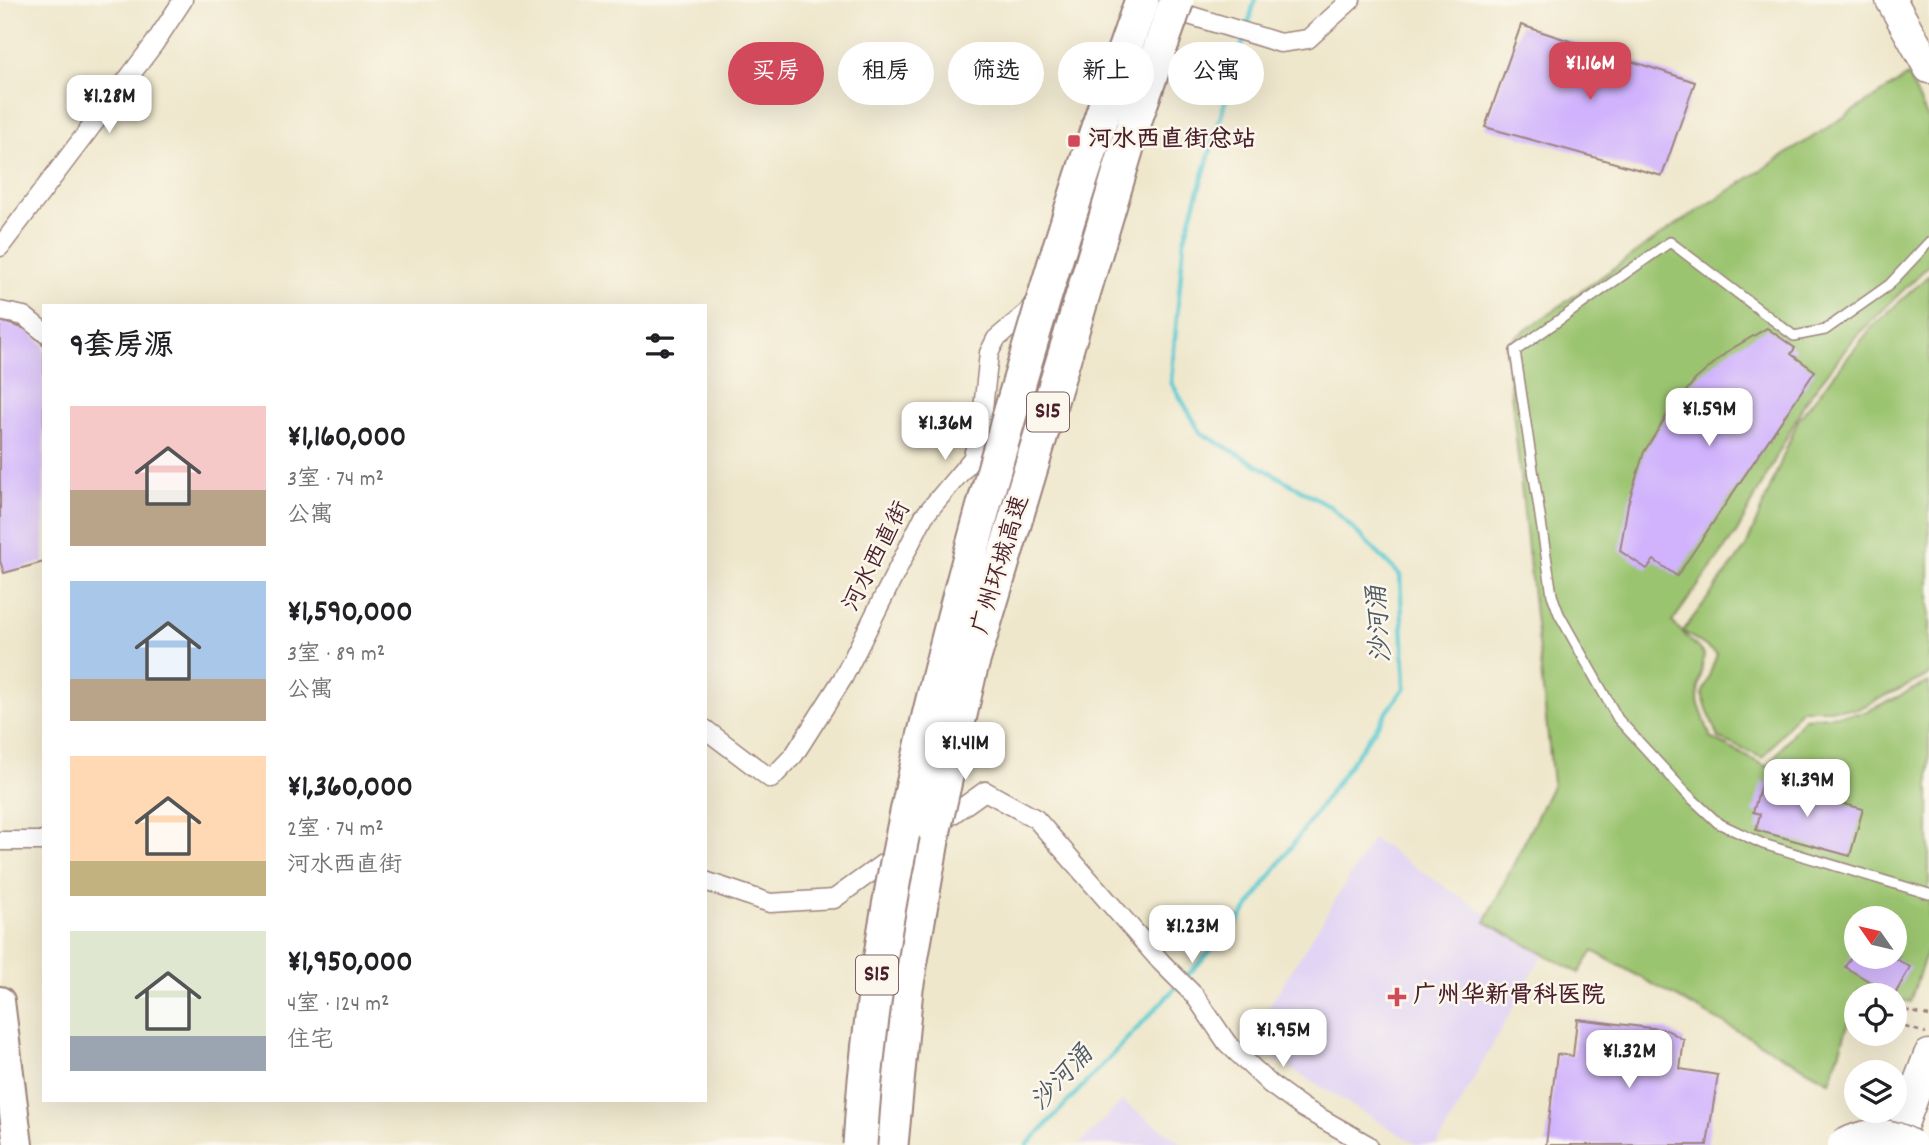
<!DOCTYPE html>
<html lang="zh">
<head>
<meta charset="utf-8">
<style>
	body { margin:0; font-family:Dekko,"LXGW WenKai TC",sans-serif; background:#f6f6f6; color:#202124; height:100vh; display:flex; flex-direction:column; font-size:26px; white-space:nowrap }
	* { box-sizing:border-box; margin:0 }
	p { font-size:23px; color:#757577 }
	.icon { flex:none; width:38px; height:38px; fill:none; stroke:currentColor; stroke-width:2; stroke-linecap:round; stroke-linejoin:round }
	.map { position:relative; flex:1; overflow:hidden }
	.details { position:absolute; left:42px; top:304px; width:665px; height:798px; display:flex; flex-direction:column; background:#fff; border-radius:0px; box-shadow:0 7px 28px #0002 }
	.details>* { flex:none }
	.hud { position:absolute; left:728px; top:42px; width:665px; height:63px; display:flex; gap:14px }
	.needle { width:46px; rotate:304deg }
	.controls { position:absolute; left:1844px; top:906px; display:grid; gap:14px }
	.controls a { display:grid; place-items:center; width:63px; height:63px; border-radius:50%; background:#fff; box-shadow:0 7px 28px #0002; font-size:35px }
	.price { position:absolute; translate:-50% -60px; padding:0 16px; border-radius:14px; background:#fff; color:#222; font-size:23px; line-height:46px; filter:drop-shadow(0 2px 4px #0008) }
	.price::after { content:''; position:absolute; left:50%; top:42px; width:21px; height:16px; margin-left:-10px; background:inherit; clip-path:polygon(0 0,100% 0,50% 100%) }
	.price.on { background:#d1495b; color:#fff }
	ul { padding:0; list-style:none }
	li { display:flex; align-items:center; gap:21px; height:175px; padding:0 28px }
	li span { display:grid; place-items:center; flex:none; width:196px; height:140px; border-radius:0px; color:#555 }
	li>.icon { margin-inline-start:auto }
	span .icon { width:84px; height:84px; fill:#fffc; stroke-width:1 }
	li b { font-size:30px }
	h2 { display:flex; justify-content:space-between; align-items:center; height:84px; padding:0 28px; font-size:30px }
	.tag { padding:0 24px; border-radius:32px; background:#fff; box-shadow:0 7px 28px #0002; font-size:24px; line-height:63px }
	.tag.on { background:#d1495b; color:#fff }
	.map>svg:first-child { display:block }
	.built { fill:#e1d4f4 }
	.green { fill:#9bc470; stroke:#72724e; stroke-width:2; fill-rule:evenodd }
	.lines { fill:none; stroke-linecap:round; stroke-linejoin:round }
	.stream { stroke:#5cc9d1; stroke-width:4.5 }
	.building { fill:#d0b2fd }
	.service-casing { stroke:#9c837c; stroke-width:12 }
	.minor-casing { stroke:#9c837c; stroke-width:21 }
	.primary-casing { stroke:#9c837c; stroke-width:32 }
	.trunk-casing { stroke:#9c837c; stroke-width:33 }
	.motorway-casing { stroke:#9c837c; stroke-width:37 }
	.path { stroke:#9c837c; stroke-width:2.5; stroke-dasharray:5 5; stroke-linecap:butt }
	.service { stroke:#fff; stroke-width:9 }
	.minor { stroke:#fff; stroke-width:18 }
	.primary { stroke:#fff; stroke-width:28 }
	.trunk { stroke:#fff; stroke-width:30 }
	.motorway { stroke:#fff; stroke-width:33 }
	.trunk-bridge-casing { stroke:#9c837c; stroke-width:33; stroke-linecap:butt }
	.motorway-bridge-casing { stroke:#9c837c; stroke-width:37; stroke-linecap:butt }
	.trunk-bridge { stroke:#fff; stroke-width:30 }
	.motorway-bridge { stroke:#fff; stroke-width:33 }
	.poi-dot { fill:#d1495b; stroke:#fbf7ec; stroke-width:2.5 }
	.labels { text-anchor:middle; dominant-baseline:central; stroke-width:5; stroke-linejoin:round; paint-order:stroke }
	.shield { fill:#fbf7ec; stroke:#7f6065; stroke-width:2 }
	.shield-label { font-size:23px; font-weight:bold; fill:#4a1f2b }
	.poi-label { font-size:24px; font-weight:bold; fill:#4a1f2b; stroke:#fbf7ec; text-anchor:start }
	.street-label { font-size:24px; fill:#4a1f2b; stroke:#fbf7ec }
	.water-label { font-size:26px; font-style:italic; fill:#505a65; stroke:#fbf7ec }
</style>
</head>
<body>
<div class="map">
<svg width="1929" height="1145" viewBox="0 0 1929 1145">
	<rect width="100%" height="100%" fill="#fbf7ec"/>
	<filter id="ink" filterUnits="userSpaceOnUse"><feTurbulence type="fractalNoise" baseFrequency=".0143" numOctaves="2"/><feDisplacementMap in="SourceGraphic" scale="14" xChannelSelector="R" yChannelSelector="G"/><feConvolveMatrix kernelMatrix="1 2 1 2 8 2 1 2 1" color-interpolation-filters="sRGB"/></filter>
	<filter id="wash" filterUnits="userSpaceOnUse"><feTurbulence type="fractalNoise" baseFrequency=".00686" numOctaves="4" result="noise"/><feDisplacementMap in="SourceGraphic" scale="28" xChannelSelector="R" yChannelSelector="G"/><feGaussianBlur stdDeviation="1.57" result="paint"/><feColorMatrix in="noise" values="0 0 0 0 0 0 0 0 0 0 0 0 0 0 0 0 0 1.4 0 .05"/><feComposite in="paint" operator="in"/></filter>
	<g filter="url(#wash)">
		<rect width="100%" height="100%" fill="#efe7cc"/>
		<path class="built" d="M 1373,839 L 1544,952 L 1437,1145 L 1417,1145 L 1247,1042 Z
			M 1122,1101 L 1185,1145 L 1079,1145 Z"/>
		<path class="green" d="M 1908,76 L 1929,121 L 1929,265 L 1856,336 L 1805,402 L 1737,532 L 1672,622 L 1704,654 L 1697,699 L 1711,738 L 1767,767 L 1804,718 L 1863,713 L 1929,682 L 1929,944 L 1910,1002 L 1859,990 L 1830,1082 L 1593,951 L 1579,973 L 1485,922 L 1553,784 L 1506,344 L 1671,228 ZM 1857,919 L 1895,919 L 1895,957 L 1857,957 Z
			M 1929,275 L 1929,675 L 1858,709 L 1801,709 L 1763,758 L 1718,738 L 1702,695 L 1717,654 L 1683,631 L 1746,547 L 1798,420 L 1873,326 Z"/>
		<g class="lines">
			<path class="stream" d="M 1247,29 L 1255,0
				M 1183,980 L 1237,923 L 1405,687 L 1400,575 L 1331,507 L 1201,433 L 1171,382 L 1184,240 L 1244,38
				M 1027,1145 L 1177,986"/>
		</g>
		<g id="blocks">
			<path class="building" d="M 1521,25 L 1695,82 L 1662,176 L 1485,127 Z
				M 0,321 L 26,329 L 44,345 L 44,562 L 4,573 L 0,561 Z
				M 1767,328 L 1795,348 L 1791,354 L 1815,371 L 1677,576 L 1654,560 L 1647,569 L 1620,551 L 1628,504 L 1644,452 L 1669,412 L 1695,380 L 1728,351 Z
				M 1762,782 L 1863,809 L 1850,856 L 1756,830 L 1760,814 L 1753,812 Z
				M 1857,947 L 1857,957 L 1893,957 L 1910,967 L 1894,996 L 1845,967 Z
				M 1577,1019 L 1667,1030 L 1684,1040 L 1680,1069 L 1718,1075 L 1707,1145 L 1546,1145 L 1557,1054 L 1573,1056 Z"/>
		</g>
	</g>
	<g filter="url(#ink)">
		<use href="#blocks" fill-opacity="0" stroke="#9c837c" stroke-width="2"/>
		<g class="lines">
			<defs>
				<path id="service" d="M 1929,242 L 1889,285 L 1825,330 L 1794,336 L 1670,242 L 1515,351 L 1552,595 L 1559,614 L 1618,719 L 1686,793 L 1718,823 L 1763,844 L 1929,894"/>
				<path id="minor" d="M 1169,9 L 1280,43 L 1308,39 L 1351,0
					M 0,247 L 154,44 L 183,0
					M 0,311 L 24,316 L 44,332
					M 705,729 L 771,779 L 794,755 L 843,678 L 924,516 L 972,459 L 981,428 L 989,353 L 996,339 L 1028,312 L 1035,301
					M 936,826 L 985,791 L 1036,819 L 1162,963 L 1195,996 L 1227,1043 L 1270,1084 L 1303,1108 L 1368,1145
					M 0,841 L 44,841
					M 705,881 L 770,903 L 834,899 L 899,852"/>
				<path id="primary" d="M 0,1001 L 18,1145"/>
				<path id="trunk" d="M 1891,0 L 1929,68
					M 1895,1145 L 1929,1055"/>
				<path id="motorway" d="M 891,1145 L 906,989 L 934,829"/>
			</defs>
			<use href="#service" class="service-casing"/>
			<use href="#minor" class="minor-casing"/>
			<use href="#primary" class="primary-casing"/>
			<use href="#trunk" class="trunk-casing"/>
			<use href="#motorway" class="motorway-casing"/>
			<path class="path" d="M 1895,1008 L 1929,1016
				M 1895,1024 L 1926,1033
				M 1868,1034 L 1874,1034"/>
			<use href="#service" class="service"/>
			<use href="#minor" class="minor"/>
			<use href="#primary" class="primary"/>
			<use href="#trunk" class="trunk"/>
			<use href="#motorway" class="motorway"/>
			<defs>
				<path id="trunk-bridge" d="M 1843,1145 C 1865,1132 1889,1131 1911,1145"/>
				<path id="motorway-bridge" d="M 934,829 L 970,671 L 1137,114 L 1177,0
					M 860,1145 C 873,926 926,715 984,505 C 1032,335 1082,166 1142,0"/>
			</defs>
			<use href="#trunk-bridge" class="trunk-bridge-casing"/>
			<use href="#motorway-bridge" class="motorway-bridge-casing"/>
			<use href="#trunk-bridge" class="trunk-bridge"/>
			<use href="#motorway-bridge" class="motorway-bridge"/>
		</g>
	</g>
	<g class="poi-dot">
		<rect x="1067" y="134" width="14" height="14" rx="3.5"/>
		<path d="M1393.5 986.5h7v7h7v7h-7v7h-7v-7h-7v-7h7z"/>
	</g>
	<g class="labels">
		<g class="shield">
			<rect x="1027" y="392.5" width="42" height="39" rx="5"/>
			<rect x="856" y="955.5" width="42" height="39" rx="5"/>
		</g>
		<g class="shield-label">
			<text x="1048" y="412">S15</text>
			<text x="877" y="975">S15</text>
		</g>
		<g class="poi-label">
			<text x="1088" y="141">河水西直街总站</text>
			<text x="1413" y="997">广州华新骨科医院</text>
		</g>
		<g class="street-label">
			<text transform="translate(878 557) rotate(-63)">河水西直街</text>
			<text transform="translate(1002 565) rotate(-73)">广州环城高速</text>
		</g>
		<g class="water-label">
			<text transform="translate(1381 624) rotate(-94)">沙河涌</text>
			<text transform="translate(1063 1079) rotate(-47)">沙河涌</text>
		</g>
	</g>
</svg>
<div class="controls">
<a><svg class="needle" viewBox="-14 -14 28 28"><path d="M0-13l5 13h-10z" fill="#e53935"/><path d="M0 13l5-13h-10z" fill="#757577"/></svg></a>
<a><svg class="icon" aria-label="locate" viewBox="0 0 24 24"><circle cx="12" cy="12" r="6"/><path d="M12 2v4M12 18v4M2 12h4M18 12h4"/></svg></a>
<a><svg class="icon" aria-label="layers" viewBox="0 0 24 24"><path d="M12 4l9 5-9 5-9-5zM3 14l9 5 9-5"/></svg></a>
</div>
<b class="price on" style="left:1590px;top:102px">¥1.16M</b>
<b class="price" style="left:109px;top:135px">¥1.28M</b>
<b class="price" style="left:1709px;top:448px">¥1.59M</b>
<b class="price" style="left:945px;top:462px">¥1.36M</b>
<b class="price" style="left:965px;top:782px">¥1.41M</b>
<b class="price" style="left:1807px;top:819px">¥1.39M</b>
<b class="price" style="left:1192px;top:965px">¥1.23M</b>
<b class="price" style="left:1283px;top:1069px">¥1.95M</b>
<b class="price" style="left:1629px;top:1090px">¥1.32M</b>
<div class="hud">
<a class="tag on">买房</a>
<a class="tag">租房</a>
<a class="tag">筛选</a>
<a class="tag">新上</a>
<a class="tag">公寓</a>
</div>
<section class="details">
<h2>9套房源<svg class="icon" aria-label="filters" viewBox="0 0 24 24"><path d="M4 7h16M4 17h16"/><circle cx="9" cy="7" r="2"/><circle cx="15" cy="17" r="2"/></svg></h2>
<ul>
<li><span style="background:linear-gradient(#f6c9c9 60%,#b9a48a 0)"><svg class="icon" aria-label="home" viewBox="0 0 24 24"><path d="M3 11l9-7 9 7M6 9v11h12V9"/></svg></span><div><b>¥1,160,000</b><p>3室 · 74 m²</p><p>公寓</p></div></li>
<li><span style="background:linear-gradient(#a9c7e8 70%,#b9a48a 0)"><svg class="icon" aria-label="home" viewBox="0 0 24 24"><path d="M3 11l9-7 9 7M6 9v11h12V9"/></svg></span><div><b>¥1,590,000</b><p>3室 · 89 m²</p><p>公寓</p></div></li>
<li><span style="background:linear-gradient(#ffd9b3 75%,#c2b280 0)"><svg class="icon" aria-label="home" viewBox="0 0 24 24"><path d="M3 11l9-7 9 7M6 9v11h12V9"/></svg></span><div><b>¥1,360,000</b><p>2室 · 74 m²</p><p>河水西直街</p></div></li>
<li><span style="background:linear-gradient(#dfe7d0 75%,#9aa5b1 0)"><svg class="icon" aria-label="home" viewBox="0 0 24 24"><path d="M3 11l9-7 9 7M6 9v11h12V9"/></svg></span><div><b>¥1,950,000</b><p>4室 · 124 m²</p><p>住宅</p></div></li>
</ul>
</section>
</div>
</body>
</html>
